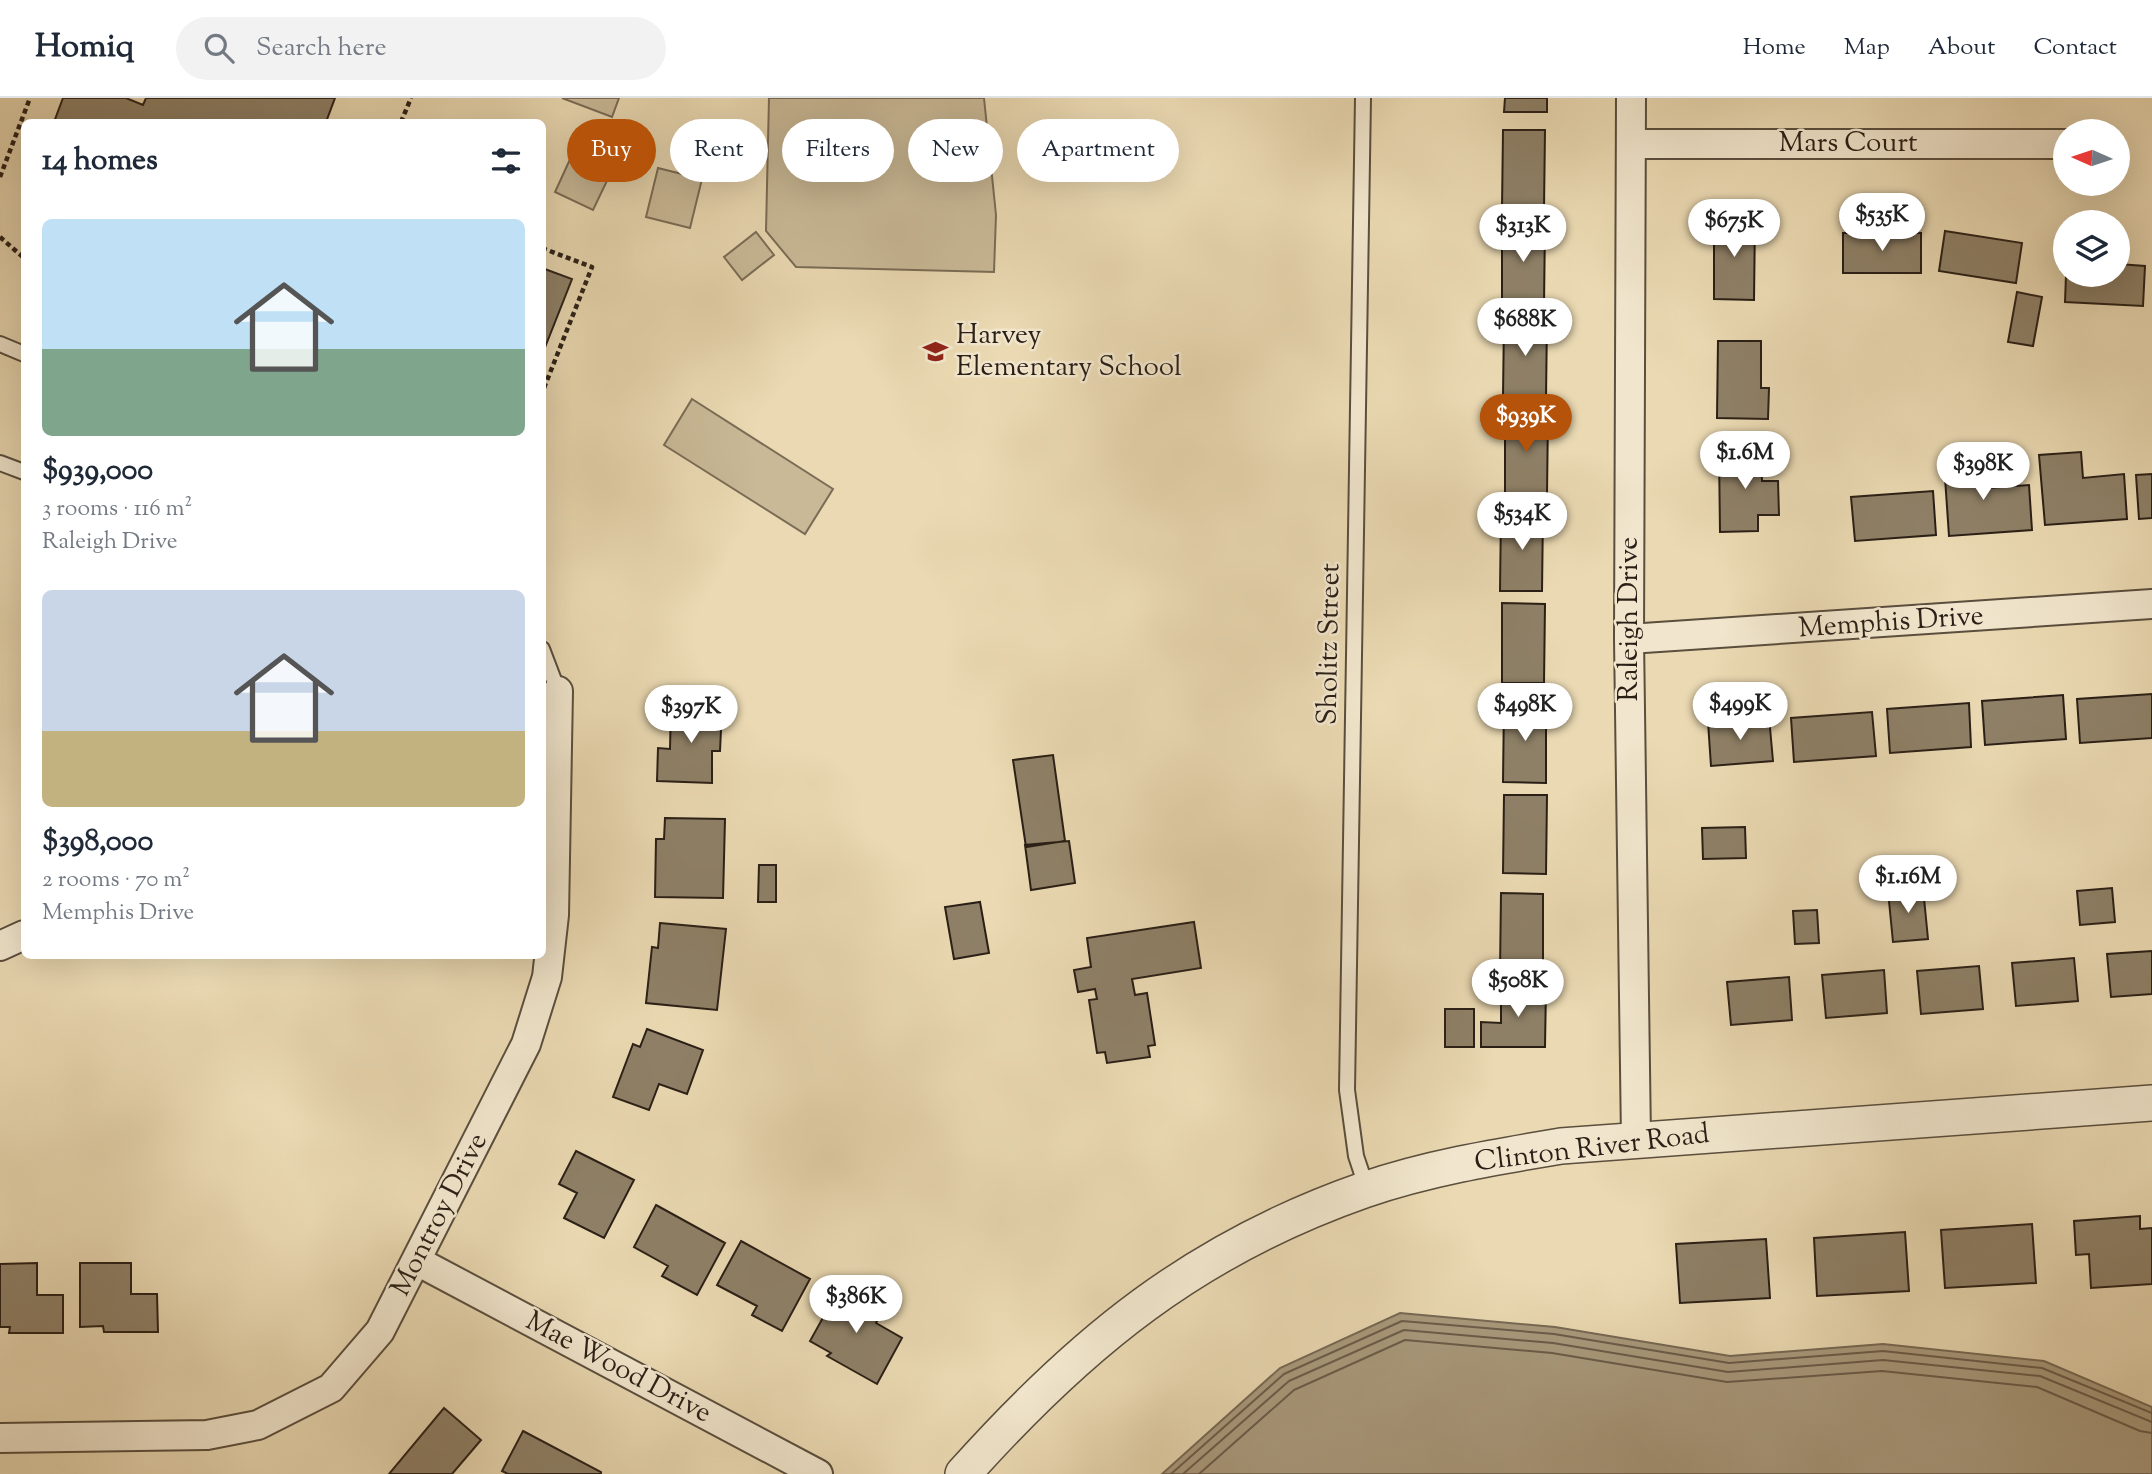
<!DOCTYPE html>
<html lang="en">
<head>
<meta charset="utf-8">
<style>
	body { margin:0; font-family:"Sorts Mill Goudy",serif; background:#f2f2f3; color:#1f2937; height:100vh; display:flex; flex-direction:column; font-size:26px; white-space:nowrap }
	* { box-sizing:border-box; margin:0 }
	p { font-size:23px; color:#747a83 }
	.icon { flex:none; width:38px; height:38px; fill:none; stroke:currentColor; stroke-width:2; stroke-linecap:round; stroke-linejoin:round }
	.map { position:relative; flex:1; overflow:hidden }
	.details { position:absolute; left:21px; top:21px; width:525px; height:840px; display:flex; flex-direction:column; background:#fff; border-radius:10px; box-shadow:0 7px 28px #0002 }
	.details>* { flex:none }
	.hud { position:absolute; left:567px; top:21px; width:665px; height:63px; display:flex; gap:14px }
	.needle { width:46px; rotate:273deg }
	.tools { position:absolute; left:2053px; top:21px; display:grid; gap:14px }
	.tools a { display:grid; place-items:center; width:77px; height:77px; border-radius:50%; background:#fff; box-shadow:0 7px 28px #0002; font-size:35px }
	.price { position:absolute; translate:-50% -60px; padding:0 16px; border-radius:24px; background:#fff; color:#222; font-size:23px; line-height:46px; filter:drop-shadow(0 2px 4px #0008) }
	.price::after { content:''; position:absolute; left:50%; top:42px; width:21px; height:16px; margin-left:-10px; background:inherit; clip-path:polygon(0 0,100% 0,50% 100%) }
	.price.active { background:#b45309; color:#fff }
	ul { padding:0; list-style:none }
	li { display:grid; align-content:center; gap:14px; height:371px; padding:0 21px }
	li span { display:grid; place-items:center; height:217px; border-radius:10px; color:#555 }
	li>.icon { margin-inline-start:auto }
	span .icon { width:126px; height:126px; fill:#fffc; stroke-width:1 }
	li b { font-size:30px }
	h2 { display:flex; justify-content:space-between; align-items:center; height:84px; padding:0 21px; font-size:30px }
	.tag { padding:0 24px; border-radius:32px; background:#fff; box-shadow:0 7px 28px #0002; font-size:24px; line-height:63px }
	.tag.active { background:#b45309; color:#fff }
	header { display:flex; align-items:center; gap:42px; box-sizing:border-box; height:98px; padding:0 35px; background:#fff; border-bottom:2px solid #e0e1e3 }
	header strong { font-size:33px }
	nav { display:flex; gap:38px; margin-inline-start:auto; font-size:24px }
	.search { width:490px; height:63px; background:#f2f2f3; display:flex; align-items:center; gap:18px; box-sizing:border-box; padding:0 24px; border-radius:38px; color:#747a83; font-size:26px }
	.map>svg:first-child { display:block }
	.green { fill:#c9b997; stroke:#7a6c56; stroke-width:2 }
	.water { fill:#a99a7d; stroke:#766954; stroke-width:2 }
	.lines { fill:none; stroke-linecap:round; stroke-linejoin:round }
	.shore { stroke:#6a5c4a; stroke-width:2 }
	.building { fill:#8e8067; stroke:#2a1f16; stroke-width:2 }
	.service-casing { stroke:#5a4e3d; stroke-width:18 }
	.minor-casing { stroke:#5a4e3d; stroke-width:32 }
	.tertiary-casing { stroke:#5a4e3d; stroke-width:38 }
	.path { stroke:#2a1f16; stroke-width:4.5; stroke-dasharray:5 3.5; stroke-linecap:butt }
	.service { stroke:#f1e6cd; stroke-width:14 }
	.minor { stroke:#f1e6cd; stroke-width:28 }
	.tertiary { stroke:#f1e6cd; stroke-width:35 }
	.labels { text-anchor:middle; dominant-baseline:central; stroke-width:5; stroke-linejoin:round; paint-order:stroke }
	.street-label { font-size:28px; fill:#2a1f16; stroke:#f1e6cd }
	.poi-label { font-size:28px; fill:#2a1f16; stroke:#f1e6cd; text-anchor:start }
</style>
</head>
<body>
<header>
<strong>Homiq</strong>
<div class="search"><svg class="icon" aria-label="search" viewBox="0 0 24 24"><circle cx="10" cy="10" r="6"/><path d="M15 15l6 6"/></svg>Search here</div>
<nav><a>Home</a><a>Map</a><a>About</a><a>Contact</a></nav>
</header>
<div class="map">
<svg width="2152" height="1376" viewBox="0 0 2152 1376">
	<rect width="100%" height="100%" fill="#ead9b2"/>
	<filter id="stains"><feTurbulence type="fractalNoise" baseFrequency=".00286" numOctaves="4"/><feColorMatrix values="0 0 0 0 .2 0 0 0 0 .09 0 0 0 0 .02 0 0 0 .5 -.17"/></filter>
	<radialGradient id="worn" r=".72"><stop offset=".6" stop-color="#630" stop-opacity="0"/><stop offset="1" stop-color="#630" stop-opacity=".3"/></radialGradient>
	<path class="green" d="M 562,0 L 619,0 L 612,19 Z
		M 769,0 L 984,0 L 996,117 L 994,174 L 796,169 L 766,133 Z
		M 577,46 L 616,64 L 593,112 L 555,94 Z
		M 658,70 L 702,81 L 690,130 L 646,119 Z
		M 756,134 L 774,157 L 742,182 L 724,159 Z
		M 692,301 L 833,391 L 805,436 L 664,347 Z"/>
	<path class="water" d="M 1400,1215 L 1555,1229 L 1730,1258 L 1883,1246 L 2044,1263 L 2152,1309 L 2152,1376 L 1162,1376 L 1280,1270 Z"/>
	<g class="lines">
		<path class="shore" d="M 1171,1376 L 1284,1276 L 1402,1223 L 1554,1236 L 1729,1265 L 1883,1253 L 2042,1270 L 2152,1315
			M 1183,1376 L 1289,1283 L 1404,1232 L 1553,1245 L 1728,1274 L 1883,1262 L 2040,1278 L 2152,1324
			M 1199,1376 L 1294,1292 L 1405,1242 L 1552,1255 L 1727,1284 L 1882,1273 L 2037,1289 L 2140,1333 L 2152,1335"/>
	</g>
	<path class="building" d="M 63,0 L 126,0 L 143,7 L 146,0 L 335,0 L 326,24 L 54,24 Z
		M 1505,0 L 1547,0 L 1547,14 L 1504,14 Z
		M 1503,32 L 1545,32 L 1544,111 L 1502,111 Z
		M 1714,120 L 1755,121 L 1754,202 L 1714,201 Z
		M 1502,126 L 1545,126 L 1544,206 L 1502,205 Z
		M 1945,133 L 2022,145 L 2016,185 L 1939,173 Z
		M 1843,135 L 1921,135 L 1921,175 L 1843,175 Z
		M 2118,166 L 2145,168 L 2143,208 L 2065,204 L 2066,177 L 2118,177 Z
		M 542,170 L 572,181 L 542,257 Z
		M 2017,194 L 2042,199 L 2033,248 L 2008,244 Z
		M 1504,221 L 1547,221 L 1546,300 L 1503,299 Z
		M 1718,243 L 1761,243 L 1761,290 L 1769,290 L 1768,321 L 1717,320 Z
		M 1505,316 L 1548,317 L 1547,396 L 1505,395 Z
		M 1761,352 L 1762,383 L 1778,383 L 1779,417 L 1758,417 L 1758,433 L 1720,434 L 1719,353 Z
		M 2081,354 L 2083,380 L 2124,376 L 2127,421 L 2045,427 L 2039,357 Z
		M 1986,361 L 1988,390 L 2029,387 L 2032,432 L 1949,438 L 1944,365 Z
		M 2152,376 L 2152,420 L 2139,421 L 2136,377 Z
		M 1933,393 L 1936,437 L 1855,443 L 1851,399 Z
		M 1501,414 L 1543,414 L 1542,493 L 1500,493 Z
		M 1502,505 L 1545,506 L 1544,585 L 1502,585 Z
		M 2152,596 L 2152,640 L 2080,645 L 2077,601 Z
		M 2063,597 L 2066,641 L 1985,647 L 1982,603 Z
		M 1504,605 L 1546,606 L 1546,685 L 1503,684 Z
		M 1969,605 L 1971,649 L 1890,655 L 1887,611 Z
		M 671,608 L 722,610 L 720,653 L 712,653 L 712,685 L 657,683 L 658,650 L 670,651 Z
		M 1872,614 L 1876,658 L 1794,664 L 1791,620 Z
		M 1769,619 L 1773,663 L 1711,668 L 1708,624 Z
		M 1053,657 L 1065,743 L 1026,749 L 1013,662 Z
		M 1504,697 L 1547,697 L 1546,776 L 1503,775 Z
		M 665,720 L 725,721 L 723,800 L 655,799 L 656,741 L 664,741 Z
		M 1745,729 L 1746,760 L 1703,761 L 1702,730 Z
		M 1069,743 L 1075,785 L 1031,792 L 1025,747 Z
		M 759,767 L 776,767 L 776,804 L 758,804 Z
		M 1923,790 L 1928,841 L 1893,844 L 1888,793 Z
		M 2112,790 L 2115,824 L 2080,827 L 2077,793 Z
		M 1501,795 L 1543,796 L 1543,875 L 1500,874 Z
		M 980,804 L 989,855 L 954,861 L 945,809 Z
		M 1817,812 L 1819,845 L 1795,846 L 1793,813 Z
		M 1194,824 L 1201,870 L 1132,881 L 1135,897 L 1147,895 L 1155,947 L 1148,948 L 1150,959 L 1107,965 L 1105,954 L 1097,955 L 1089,902 L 1097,901 L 1095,891 L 1078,894 L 1074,872 L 1091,869 L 1087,840 Z
		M 660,825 L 726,831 L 717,912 L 646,905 L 652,849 L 658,850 Z
		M 2152,853 L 2152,896 L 2111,899 L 2107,856 Z
		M 2074,860 L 2078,903 L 2016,908 L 2012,865 Z
		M 1979,868 L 1983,911 L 1921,916 L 1917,873 Z
		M 1884,872 L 1887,915 L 1826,920 L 1822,877 Z
		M 1789,879 L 1792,922 L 1731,927 L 1727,884 Z
		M 1501,887 L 1546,888 L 1545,949 L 1481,949 L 1481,924 L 1501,925 Z
		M 1445,911 L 1474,911 L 1474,949 L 1445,949 Z
		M 647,931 L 703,952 L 687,996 L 659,986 L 649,1012 L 613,999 L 633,946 L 640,949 Z
		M 576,1053 L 634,1082 L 604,1140 L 564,1120 L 577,1095 L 559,1086 Z
		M 656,1107 L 725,1145 L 697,1197 L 662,1178 L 668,1168 L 634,1149 Z
		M 2140,1118 L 2140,1131 L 2152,1130 L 2152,1186 L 2091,1190 L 2089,1156 L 2076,1157 L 2074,1123 Z
		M 2032,1126 L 2036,1185 L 1945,1190 L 1941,1132 Z
		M 1905,1134 L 1909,1193 L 1817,1198 L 1814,1140 Z
		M 1766,1141 L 1770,1200 L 1680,1205 L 1676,1146 Z
		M 741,1143 L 810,1181 L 782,1233 L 752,1217 L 757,1208 L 717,1187 Z
		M 37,1165 L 37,1197 L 63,1197 L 63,1235 L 9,1235 L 10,1229 L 0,1229 L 0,1166 Z
		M 80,1165 L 131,1165 L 131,1196 L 157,1196 L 158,1234 L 104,1234 L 103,1228 L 80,1229 Z
		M 841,1187 L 884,1211 L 876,1225 L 902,1240 L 877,1286 L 827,1258 L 831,1255 L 810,1243 Z
		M 444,1310 L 481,1342 L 452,1376 L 389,1376 Z
		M 523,1333 L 601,1374 L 601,1376 L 508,1376 L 502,1373 Z"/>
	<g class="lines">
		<defs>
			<path id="service" d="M 1363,0 L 1347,992 L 1356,1058 L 1367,1091
				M 0,246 L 24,256
				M 0,365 L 24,374
				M 542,551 L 558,593"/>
			<path id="minor" d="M 1631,0 L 1629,541 L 1636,1041
				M 1631,46 L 2065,46
				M 1629,541 L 2152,506
				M 0,848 L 24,837
				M 417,1163 L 818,1376
				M 0,1340 L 207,1337 L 258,1327 L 331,1290 L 380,1233 L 526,946 L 547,879 L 554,817 L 558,593"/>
			<path id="tertiary" d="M 963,1376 C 1081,1244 1195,1151 1364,1092 C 1428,1070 1495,1059 1561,1048 L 2152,1005"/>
		</defs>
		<use href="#service" class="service-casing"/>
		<use href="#minor" class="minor-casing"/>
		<use href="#tertiary" class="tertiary-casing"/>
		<path class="path" d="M 401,24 L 411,0
			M 0,79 L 30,0
			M 0,139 L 24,160
			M 542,150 L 592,169 L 542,295"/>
		<use href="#service" class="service"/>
		<use href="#minor" class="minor"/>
		<use href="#tertiary" class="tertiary"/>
	</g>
	<defs>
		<symbol id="school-bare" viewBox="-9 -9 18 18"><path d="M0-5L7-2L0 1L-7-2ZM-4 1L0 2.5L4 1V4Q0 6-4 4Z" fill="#8f2418" stroke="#f1e6cd" stroke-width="2.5" paint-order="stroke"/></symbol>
	</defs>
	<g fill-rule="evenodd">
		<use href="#school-bare" x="918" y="236" width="35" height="35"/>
	</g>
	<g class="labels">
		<g class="street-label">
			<text x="1848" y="46">Mars Court</text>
			<text transform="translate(1630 521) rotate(-90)">Raleigh Drive</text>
			<text transform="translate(1891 525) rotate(-4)">Memphis Drive</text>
			<text transform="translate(1330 546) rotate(-89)">Sholitz Street</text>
			<text transform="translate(1592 1051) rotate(-7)">Clinton River Road</text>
			<text transform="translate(440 1117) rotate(-63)">Montroy Drive</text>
			<text transform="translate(618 1270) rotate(28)">Mae Wood Drive</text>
		</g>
		<g class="poi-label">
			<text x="956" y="238">Harvey<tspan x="956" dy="32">Elementary School</tspan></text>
		</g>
	</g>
	<rect width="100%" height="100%" filter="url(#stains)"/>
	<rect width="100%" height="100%" fill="url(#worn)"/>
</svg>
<div class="tools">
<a><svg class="needle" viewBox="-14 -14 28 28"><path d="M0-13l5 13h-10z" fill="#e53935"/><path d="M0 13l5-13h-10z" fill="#747a83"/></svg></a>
<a><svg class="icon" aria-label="layers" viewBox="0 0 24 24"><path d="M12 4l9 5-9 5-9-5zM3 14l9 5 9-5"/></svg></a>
</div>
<b class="price" style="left:1882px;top:155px">$535K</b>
<b class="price" style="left:1734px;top:161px">$675K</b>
<b class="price" style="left:1523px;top:166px">$313K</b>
<b class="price" style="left:1525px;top:260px">$688K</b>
<b class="price active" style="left:1526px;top:356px">$939K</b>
<b class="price" style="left:1745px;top:393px">$1.6M</b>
<b class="price" style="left:1983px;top:404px">$398K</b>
<b class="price" style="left:1522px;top:454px">$534K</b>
<b class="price" style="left:1740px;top:644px">$499K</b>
<b class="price" style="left:1525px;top:645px">$498K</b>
<b class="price" style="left:691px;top:647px">$397K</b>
<b class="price" style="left:1908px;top:817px">$1.16M</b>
<b class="price" style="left:1518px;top:921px">$508K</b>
<b class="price" style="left:856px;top:1237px">$386K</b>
<div class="hud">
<a class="tag active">Buy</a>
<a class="tag">Rent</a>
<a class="tag">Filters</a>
<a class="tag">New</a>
<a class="tag">Apartment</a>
</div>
<section class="details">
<h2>14 homes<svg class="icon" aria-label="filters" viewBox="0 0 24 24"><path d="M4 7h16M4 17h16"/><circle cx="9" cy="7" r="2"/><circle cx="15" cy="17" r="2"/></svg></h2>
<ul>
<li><span style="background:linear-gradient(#bfe0f5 60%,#7fa58c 0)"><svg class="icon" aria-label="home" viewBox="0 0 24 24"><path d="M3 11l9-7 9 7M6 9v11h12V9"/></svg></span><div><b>$939,000</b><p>3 rooms · 116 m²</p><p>Raleigh Drive</p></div></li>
<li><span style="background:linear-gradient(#c9d6e8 65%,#c2b280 0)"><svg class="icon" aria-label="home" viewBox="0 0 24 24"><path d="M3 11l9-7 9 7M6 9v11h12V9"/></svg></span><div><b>$398,000</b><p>2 rooms · 70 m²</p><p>Memphis Drive</p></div></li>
</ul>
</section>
</div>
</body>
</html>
